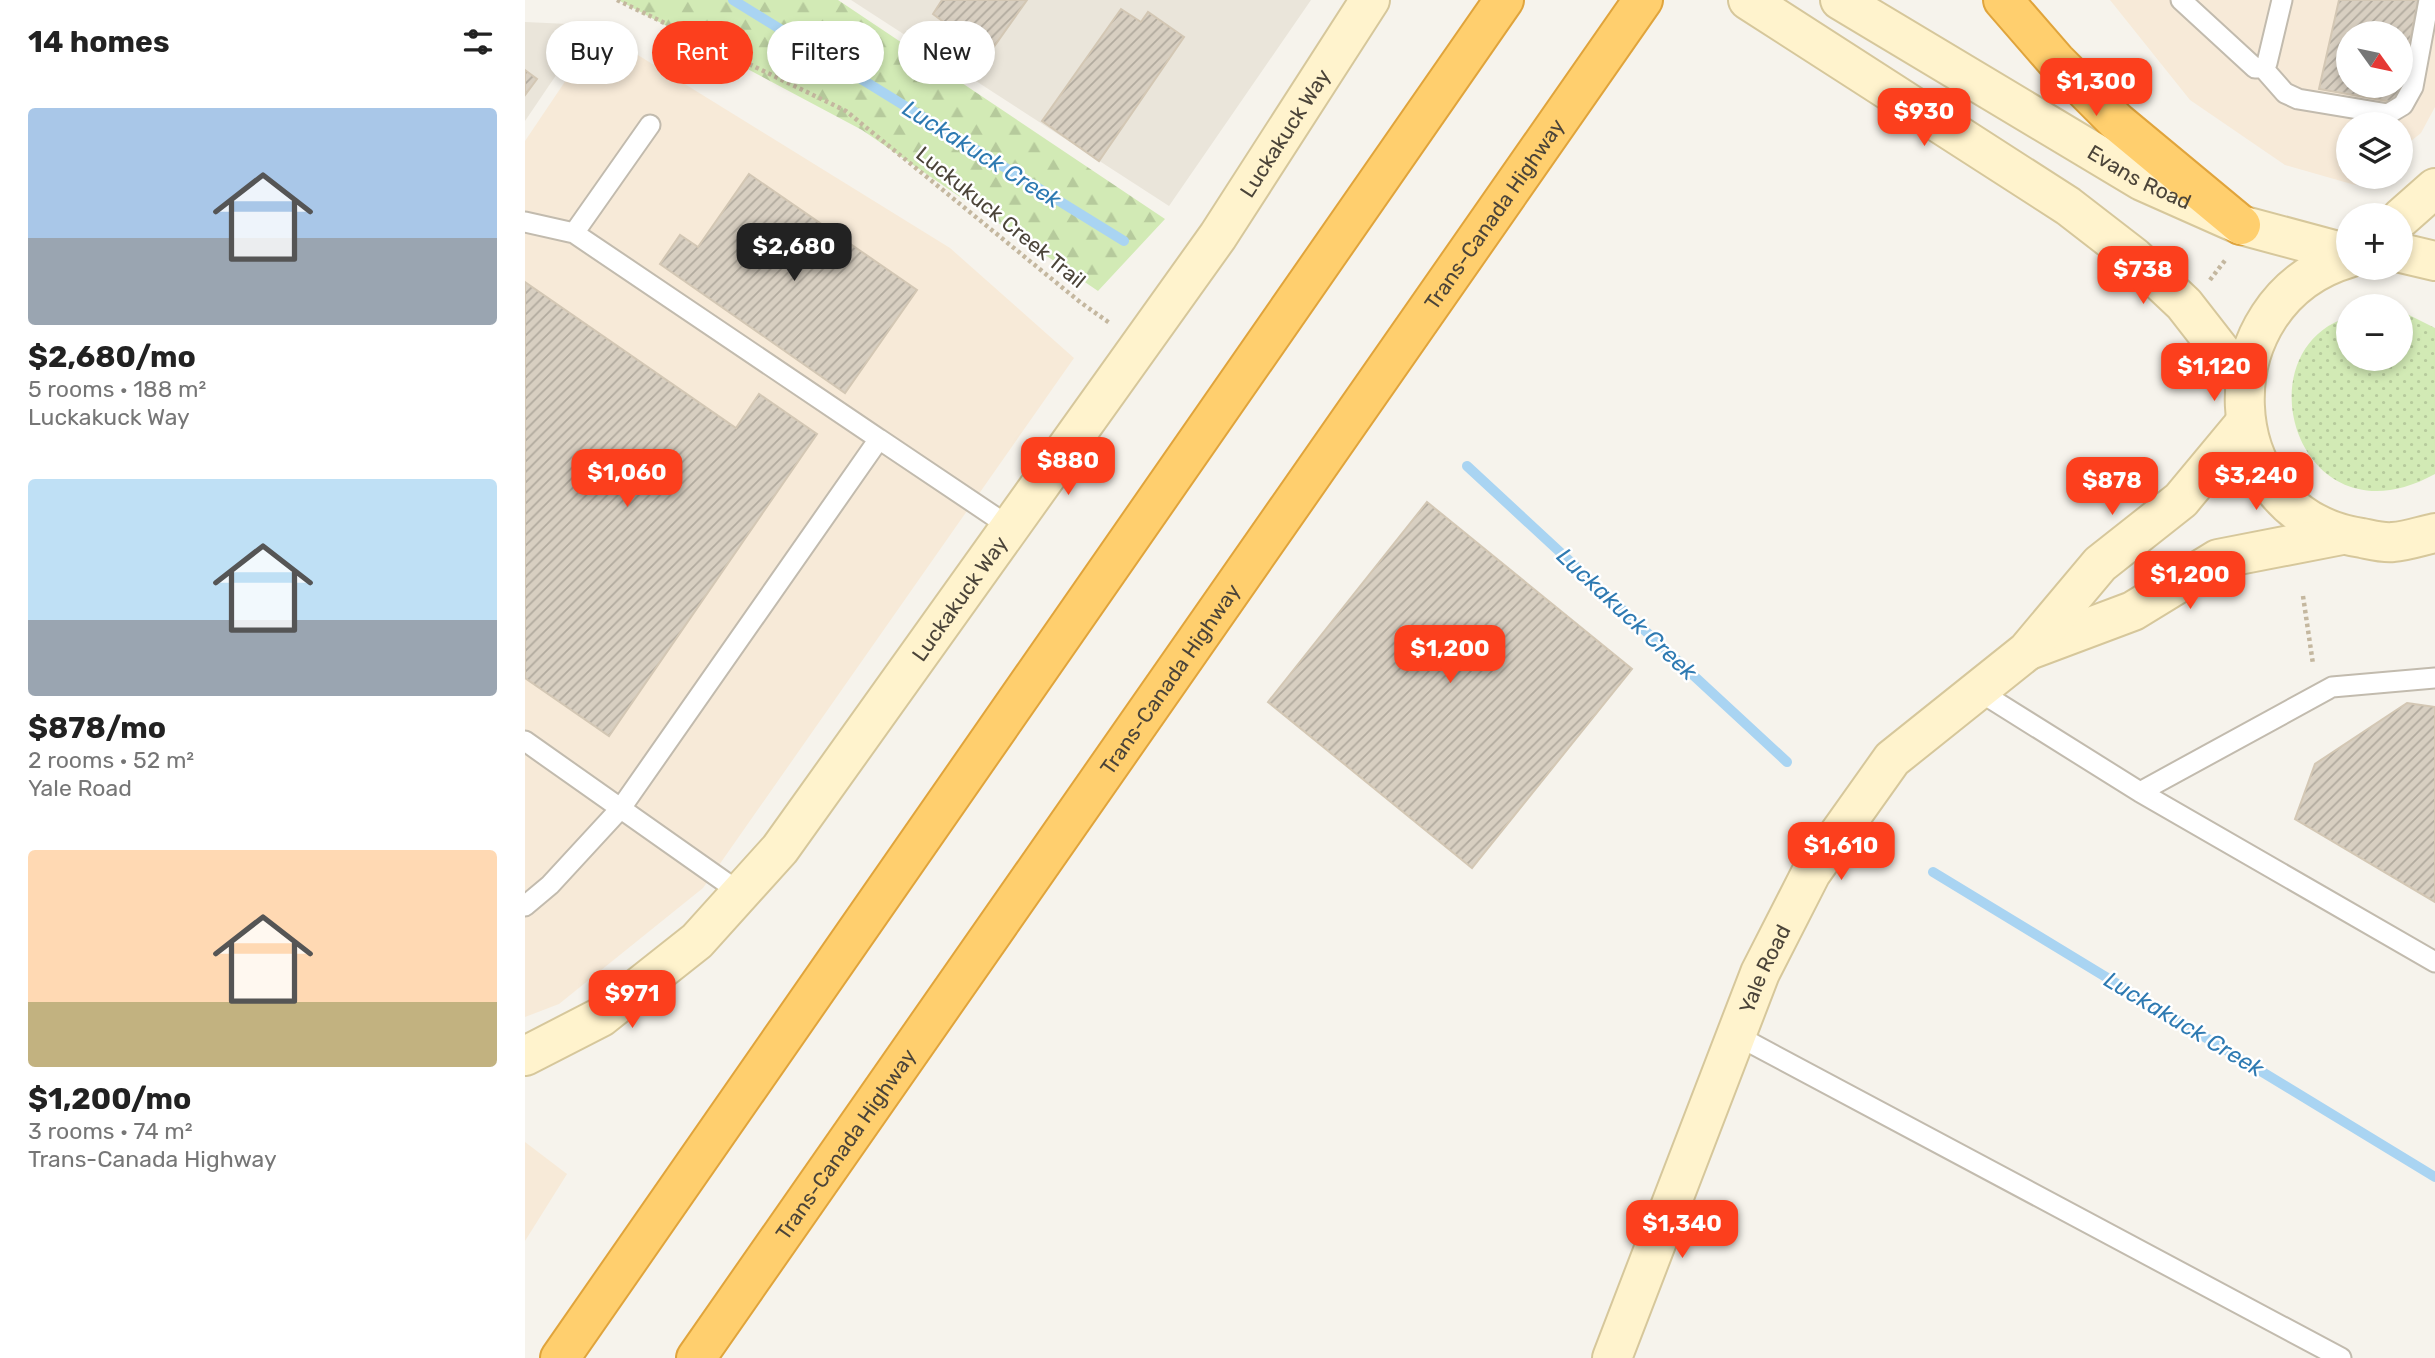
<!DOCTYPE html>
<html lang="en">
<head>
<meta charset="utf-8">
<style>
	body { margin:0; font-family:Rubik,sans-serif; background:#f6f6f6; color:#222; height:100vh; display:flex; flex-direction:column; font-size:26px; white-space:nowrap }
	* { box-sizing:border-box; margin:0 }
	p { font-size:23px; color:#767676 }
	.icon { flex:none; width:38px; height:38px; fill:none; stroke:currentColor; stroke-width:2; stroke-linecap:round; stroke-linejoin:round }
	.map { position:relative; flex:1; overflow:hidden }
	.drawer { display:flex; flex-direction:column; background:#fff; width:525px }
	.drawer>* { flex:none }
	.hud { position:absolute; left:21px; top:21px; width:665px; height:63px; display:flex; gap:14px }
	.needle { width:46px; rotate:123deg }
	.tools { position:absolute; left:1811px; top:21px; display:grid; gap:14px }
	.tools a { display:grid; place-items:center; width:77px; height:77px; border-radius:50%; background:#fff; box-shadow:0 4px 10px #0003; font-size:35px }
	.price { position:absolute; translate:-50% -60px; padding:0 16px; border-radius:14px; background:#fc3f1d; color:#fff; font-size:23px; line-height:46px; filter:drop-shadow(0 2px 4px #0008) }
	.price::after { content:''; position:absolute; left:50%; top:42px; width:21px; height:16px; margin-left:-10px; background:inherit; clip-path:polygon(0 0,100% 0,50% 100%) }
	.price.selected { background:#222; color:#fff }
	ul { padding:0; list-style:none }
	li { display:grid; align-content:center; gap:14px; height:371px; padding:0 28px }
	li span { display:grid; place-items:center; height:217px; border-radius:7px; color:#555 }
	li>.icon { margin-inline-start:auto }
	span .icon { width:126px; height:126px; fill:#fffc; stroke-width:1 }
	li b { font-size:30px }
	h2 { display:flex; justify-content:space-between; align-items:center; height:84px; padding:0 28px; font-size:30px }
	.chip { padding:0 24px; border-radius:32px; background:#fff; box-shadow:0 4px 10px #0003; font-size:24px; line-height:63px }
	.chip.selected { background:#fc3f1d; color:#fff }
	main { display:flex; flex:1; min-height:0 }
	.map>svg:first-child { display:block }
	.residential { fill:#eae5da }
	.commercial { fill:#f7ead8; fill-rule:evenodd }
	.grass { fill:url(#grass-dots) }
	.forest { fill:url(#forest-firs) }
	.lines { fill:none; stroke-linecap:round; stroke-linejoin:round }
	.stream { stroke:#a9d4f2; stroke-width:10 }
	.building { fill:url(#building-hatch); stroke:#d3c7b4; stroke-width:2; fill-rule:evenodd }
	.lane-casing { stroke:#c2bbae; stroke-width:23 }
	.secondary-casing { stroke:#d6c79b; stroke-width:42 }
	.highway-casing { stroke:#e0a43c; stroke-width:42 }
	.path { stroke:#c4b79f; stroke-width:4.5; stroke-dasharray:3.5 3.5; stroke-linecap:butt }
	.lane { stroke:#fff; stroke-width:19 }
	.secondary { stroke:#fff3cd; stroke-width:38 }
	.highway { stroke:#ffcf6e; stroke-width:38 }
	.labels { text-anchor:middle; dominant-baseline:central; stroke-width:5; stroke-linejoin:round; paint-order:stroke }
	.street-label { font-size:21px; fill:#4b4439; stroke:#fff }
	.water-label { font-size:23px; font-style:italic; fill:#2e7ab2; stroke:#fff }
</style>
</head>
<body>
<main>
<section class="drawer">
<h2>14 homes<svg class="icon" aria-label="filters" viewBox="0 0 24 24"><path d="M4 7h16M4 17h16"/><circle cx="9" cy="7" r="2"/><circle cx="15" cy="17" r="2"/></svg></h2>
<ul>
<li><span style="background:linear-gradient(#a9c7e8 60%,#9aa5b1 0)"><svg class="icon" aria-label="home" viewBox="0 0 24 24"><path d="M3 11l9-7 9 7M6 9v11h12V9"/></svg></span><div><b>$2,680/mo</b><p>5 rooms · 188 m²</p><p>Luckakuck Way</p></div></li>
<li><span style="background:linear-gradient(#bfe0f5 65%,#9aa5b1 0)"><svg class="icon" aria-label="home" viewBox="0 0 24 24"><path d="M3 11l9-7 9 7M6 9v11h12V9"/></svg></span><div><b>$878/mo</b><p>2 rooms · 52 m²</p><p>Yale Road</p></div></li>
<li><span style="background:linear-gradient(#ffd9b3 70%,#c2b280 0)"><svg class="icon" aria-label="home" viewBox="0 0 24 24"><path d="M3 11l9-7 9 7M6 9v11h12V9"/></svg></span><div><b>$1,200/mo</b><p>3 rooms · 74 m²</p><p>Trans-Canada Highway</p></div></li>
</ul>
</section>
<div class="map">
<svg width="1910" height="1358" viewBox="0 0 1910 1358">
	<defs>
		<pattern id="grass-dots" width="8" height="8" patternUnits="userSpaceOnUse" patternTransform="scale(1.75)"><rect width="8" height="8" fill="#d2eab5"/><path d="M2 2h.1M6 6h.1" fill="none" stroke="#b6ca9c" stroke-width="1.8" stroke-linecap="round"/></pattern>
		<pattern id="forest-firs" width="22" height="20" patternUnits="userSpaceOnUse" patternTransform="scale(1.75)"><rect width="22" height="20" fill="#d2eab5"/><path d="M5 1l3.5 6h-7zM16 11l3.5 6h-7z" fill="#b6ca9c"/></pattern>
		<pattern id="building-hatch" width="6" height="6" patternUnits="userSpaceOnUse" patternTransform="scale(1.75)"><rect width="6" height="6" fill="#d8cfc1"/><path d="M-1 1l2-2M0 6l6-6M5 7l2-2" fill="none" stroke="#b1aa9e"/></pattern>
	</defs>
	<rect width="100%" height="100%" fill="#f6f3ec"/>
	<path class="residential" d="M 326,0 L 786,0 L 644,206 Z
		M 0,22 L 65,25 L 0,121 Z"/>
	<path class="commercial" d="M 1585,0 L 1910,0 L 1910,107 L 1896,133 L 1876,149 L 1876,124 L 1824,124 L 1824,177 L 1840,177 L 1830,185 L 1760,165 L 1665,100 ZM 1824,33 L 1876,33 L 1876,86 L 1824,86 Z
		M 74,31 L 425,248 L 549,358 L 178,888 L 34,1004 L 0,1017 L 0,141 Z
		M 0,1142 L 42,1174 L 0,1241 Z"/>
	<path class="grass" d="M 1876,311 L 1910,328 L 1910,474 C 1774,549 1714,352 1823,317 L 1824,359 L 1876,359 Z"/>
	<path class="forest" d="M 93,0 L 313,0 L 640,219 L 573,291 L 337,130 Z"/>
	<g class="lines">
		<path class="stream" d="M 208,0 L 599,241
			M 942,466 L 1262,762
			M 1408,872 L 1910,1177"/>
	</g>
	<path class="building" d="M 417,0 L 502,0 L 463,55 L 408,14 Z
		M 1814,0 L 1893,0 L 1873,103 L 1794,89 ZM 1824,33 L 1876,33 L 1876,86 L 1824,86 Z
		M 596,9 L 616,22 L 623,12 L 659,37 L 574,161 L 517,121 Z
		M 0,70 L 12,79 L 0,95 Z
		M 224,174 L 392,290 L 320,393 L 135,264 L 155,235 L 173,247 Z
		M 0,282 L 211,428 L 234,394 L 292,434 L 84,736 L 0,678 Z
		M 902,502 L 1107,669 L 947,868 L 743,702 Z
		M 1882,703 L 1910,707 L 1910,902 L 1770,819 L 1790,764 Z"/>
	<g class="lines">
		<defs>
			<path id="lane" d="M 1656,0 L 1730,68 L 1738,68 L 1742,63 L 1757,0
				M 1738,68 L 1760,93 L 1773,99 L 1863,114 L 1878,105 L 1888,87 L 1904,0
				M 0,222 L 49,233 L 354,439 L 96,808 L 25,885 L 0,906
				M 49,233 L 125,125
				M 354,439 L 485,527
				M 1452,690 L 1615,792 L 1910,962
				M 0,741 L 217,894
				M 1615,792 L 1807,687 L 1910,678
				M 1211,1035 L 1816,1358"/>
			<g id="secondary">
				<path d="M 1223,0 L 1543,206 L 1609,257 L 1659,304 L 1719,381"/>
				<path id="s1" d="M 1315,0 L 1617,181 L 1716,225 L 1824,254"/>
				<path d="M 1876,218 L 1910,188"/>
				<path d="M 1876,253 L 1910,261"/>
				<path d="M 1824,258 C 1680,300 1686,516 1837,538 C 1847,540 1858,543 1868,542 C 1882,541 1896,536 1910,533"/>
				<path d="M 1504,650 L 1608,611 L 1693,559 L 1817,535"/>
				<path id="s2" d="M 0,1056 L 76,1017 L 172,941 L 255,849 L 693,236 L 845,0"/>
				<path id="s3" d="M 1087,1358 L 1235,973 L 1286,873 L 1367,759 L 1502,651 L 1575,564 L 1656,500 L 1720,423"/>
			</g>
			<g id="highway">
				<path d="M 1478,0 L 1531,61 L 1592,122 L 1716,225"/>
				<path d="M 35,1358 L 979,0"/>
				<path id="s4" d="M 171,1358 L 1118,0"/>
			</g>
		</defs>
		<use href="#lane" class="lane-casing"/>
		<use href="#secondary" class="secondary-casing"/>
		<use href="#highway" class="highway-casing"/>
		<path class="path" d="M 92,0 L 321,111 L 555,302 L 586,324
			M 1685,280 L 1701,259
			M 1778,596 L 1788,664"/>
		<use href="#lane" class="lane"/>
		<use href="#secondary" class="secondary"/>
		<use href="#highway" class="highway"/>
	</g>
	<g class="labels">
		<g class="street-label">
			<text stroke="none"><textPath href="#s2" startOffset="1208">Luckakuck Way</textPath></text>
			<text stroke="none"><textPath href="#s1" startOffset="348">Evans Road</textPath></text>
			<text stroke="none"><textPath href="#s4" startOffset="1395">Trans-Canada Highway</textPath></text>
			<text transform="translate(476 217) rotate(39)">Luckukuck Creek Trail</text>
			<text stroke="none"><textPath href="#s2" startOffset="640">Luckakuck Way</textPath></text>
			<text stroke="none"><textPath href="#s4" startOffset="828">Trans-Canada Highway</textPath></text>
			<text stroke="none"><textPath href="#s3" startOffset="418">Yale Road</textPath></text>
			<text stroke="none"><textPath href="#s4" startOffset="261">Trans-Canada Highway</textPath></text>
		</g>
		<g class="water-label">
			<text transform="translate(457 154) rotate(32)">Luckakuck Creek</text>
			<text transform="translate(1102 614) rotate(43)">Luckakuck Creek</text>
			<text transform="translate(1659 1024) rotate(31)">Luckakuck Creek</text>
		</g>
	</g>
</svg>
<div class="tools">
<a><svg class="needle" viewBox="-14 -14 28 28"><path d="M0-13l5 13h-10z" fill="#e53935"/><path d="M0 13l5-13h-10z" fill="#767676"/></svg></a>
<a><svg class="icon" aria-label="layers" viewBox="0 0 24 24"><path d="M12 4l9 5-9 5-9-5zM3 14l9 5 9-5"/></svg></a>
<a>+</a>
<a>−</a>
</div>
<b class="price" style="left:1571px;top:118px">$1,300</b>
<b class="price" style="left:1399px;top:148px">$930</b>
<b class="price selected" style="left:269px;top:283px">$2,680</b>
<b class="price" style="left:1618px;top:306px">$738</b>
<b class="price" style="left:1689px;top:403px">$1,120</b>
<b class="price" style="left:543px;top:497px">$880</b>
<b class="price" style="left:102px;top:509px">$1,060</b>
<b class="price" style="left:1731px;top:512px">$3,240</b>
<b class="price" style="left:1587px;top:517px">$878</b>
<b class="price" style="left:1665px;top:611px">$1,200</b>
<b class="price" style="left:925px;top:685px">$1,200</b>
<b class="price" style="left:1316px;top:882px">$1,610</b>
<b class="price" style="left:107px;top:1030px">$971</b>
<b class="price" style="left:1157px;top:1260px">$1,340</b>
<div class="hud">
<a class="chip">Buy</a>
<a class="chip selected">Rent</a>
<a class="chip">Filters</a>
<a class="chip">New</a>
</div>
</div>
</main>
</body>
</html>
